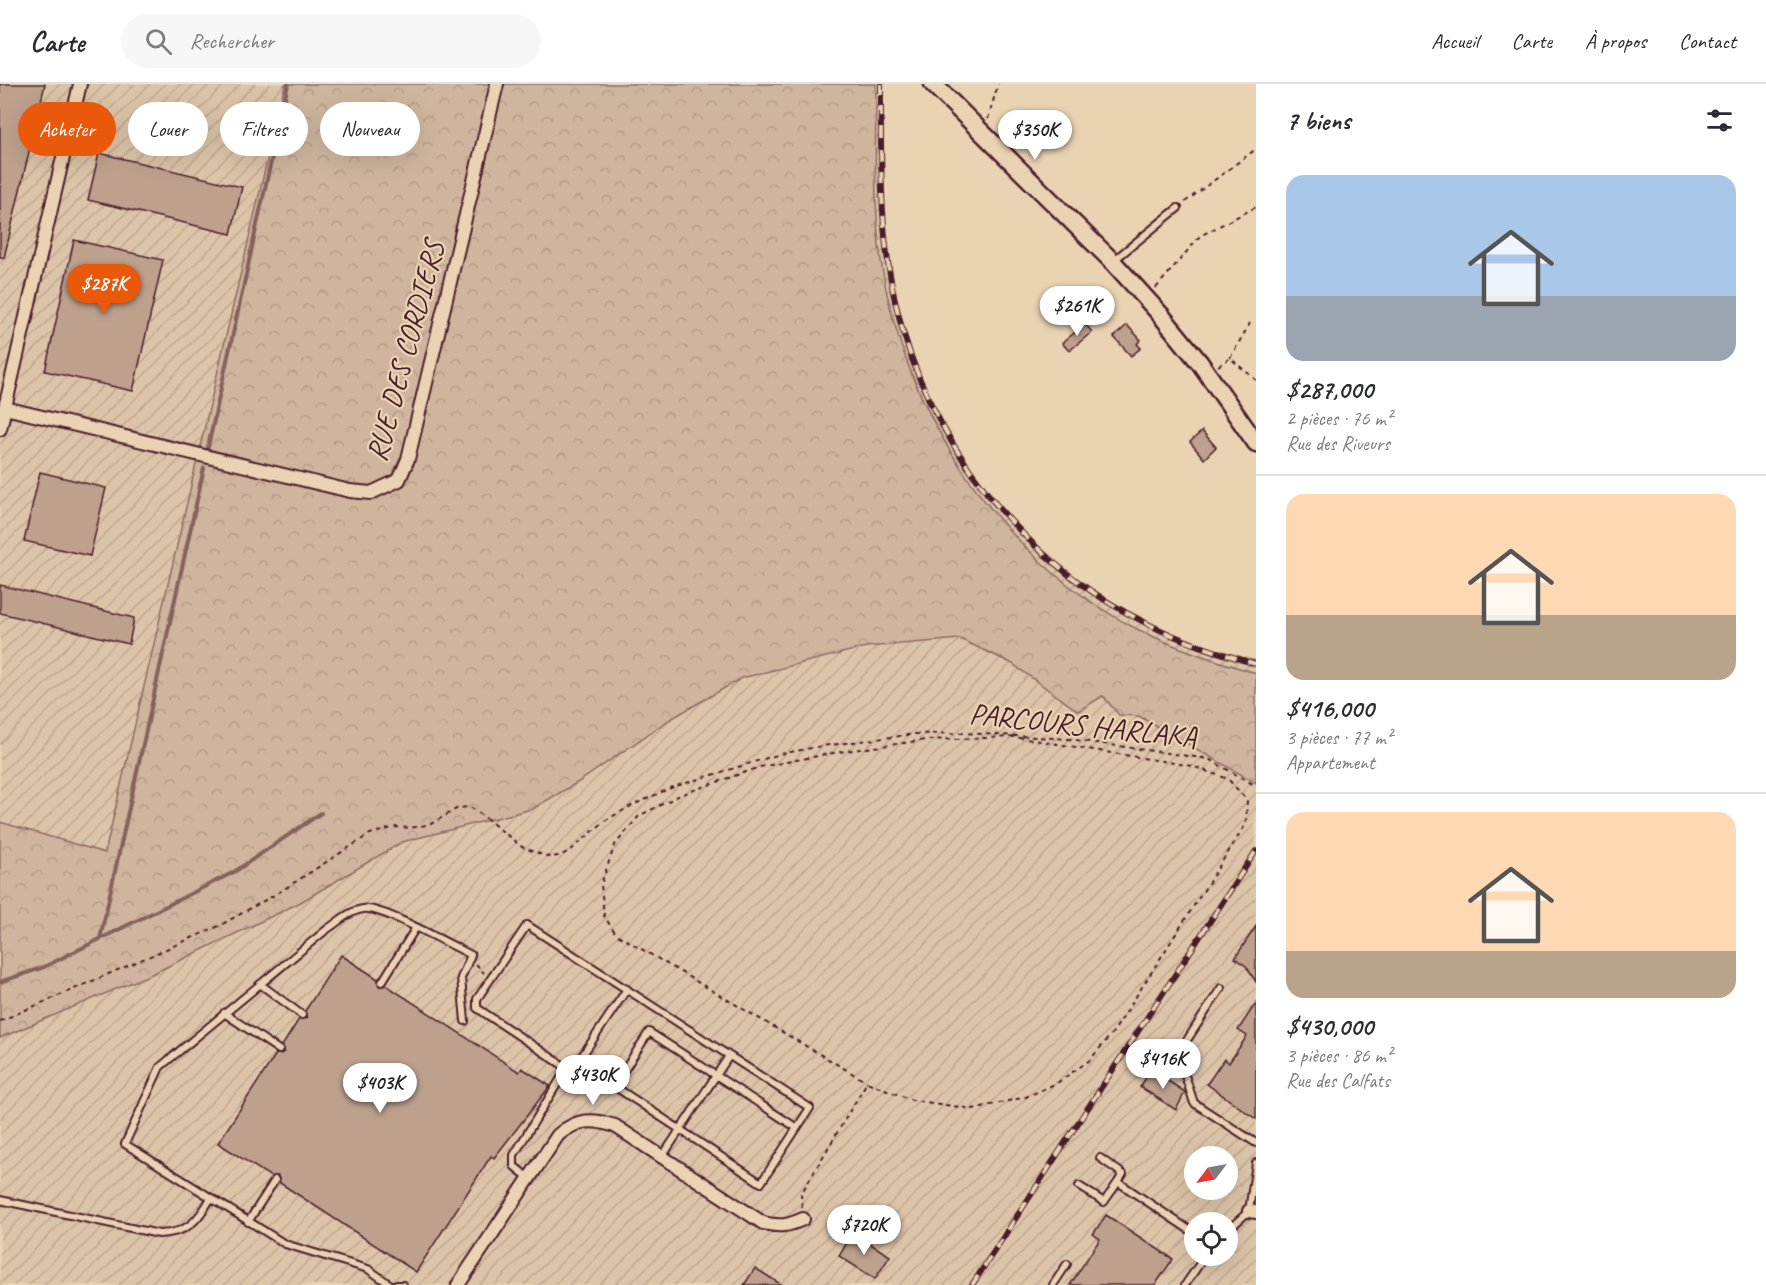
<!DOCTYPE html>
<html lang="fr">
<head>
<meta charset="utf-8">
<style>
	body { margin:0; font-family:Caveat,sans-serif; background:#f7f7f7; color:#2b2b33; height:100vh; display:flex; flex-direction:column; font-size:22px; white-space:nowrap }
	* { box-sizing:border-box; margin:0 }
	p { font-size:20px; color:#7c7c81 }
	.icon { flex:none; width:33px; height:33px; fill:none; stroke:currentColor; stroke-width:2; stroke-linecap:round; stroke-linejoin:round }
	.map { position:relative; flex:1; overflow:hidden }
	.sheet { display:flex; flex-direction:column; background:#fff; width:510px }
	.sheet>* { flex:none }
	.banner { position:absolute; left:18px; top:18px; width:570px; height:54px; display:flex; gap:12px }
	.needle { width:39px; rotate:238deg }
	.tools { position:absolute; left:1184px; top:1062px; display:grid; gap:12px }
	.tools a { display:grid; place-items:center; width:54px; height:54px; border-radius:50%; background:#fff; box-shadow:0 6px 24px #0002; font-size:30px }
	.price { position:absolute; translate:-50% -51px; padding:0 14px; border-radius:21px; background:#fff; color:#222; font-size:20px; line-height:39px; filter:drop-shadow(0 2px 3px #0008) }
	.price::after { content:''; position:absolute; left:50%; top:36px; width:18px; height:14px; margin-left:-9px; background:inherit; clip-path:polygon(0 0,100% 0,50% 100%) }
	.price.on { background:#ea580c; color:#fff }
	ul { padding:0; list-style:none }
	li { display:grid; align-content:center; gap:12px; height:318px; padding:0 30px }
	li+li { border-top:2px solid #e1e1e2 }
	li span { display:grid; place-items:center; height:186px; border-radius:18px; color:#555 }
	li>.icon { margin-inline-start:auto }
	span .icon { width:108px; height:108px; fill:#fffc; stroke-width:1 }
	li b { font-size:26px }
	h2 { display:flex; justify-content:space-between; align-items:center; height:72px; padding:0 30px; font-size:26px }
	.chip { padding:0 21px; border-radius:27px; background:#fff; box-shadow:0 6px 24px #0002; font-size:21px; line-height:54px }
	.chip.on { background:#ea580c; color:#fff }
	header { display:flex; align-items:center; gap:36px; box-sizing:border-box; height:84px; padding:0 30px; background:#fff; border-bottom:2px solid #e1e1e2 }
	header strong { font-size:28px }
	nav { display:flex; gap:33px; margin-inline-start:auto; font-size:21px }
	.search { width:420px; height:54px; background:#f7f7f7; display:flex; align-items:center; gap:15px; box-sizing:border-box; padding:0 21px; border-radius:33px; color:#7c7c81; font-size:22px }
	main { display:flex; flex:1; min-height:0 }
	.map>svg:first-child { display:block }
	.industrial { fill:url(#industrial-furrows); fill-rule:evenodd }
	.forest { fill:url(#forest-crowns); stroke:#8c6a64; stroke-width:1.5 }
	.lines { fill:none; stroke-linecap:round; stroke-linejoin:round }
	.stream { stroke:#85625d; stroke-width:4 }
	.building { fill:#bda18d; stroke:#4a1f2b; stroke-width:1.5 }
	.lane-casing { stroke:#4a1f2b; stroke-width:10 }
	.street-casing { stroke:#4a1f2b; stroke-width:16 }
	.secondary-casing { stroke:#4a1f2b; stroke-width:21 }
	.path { stroke:#4a1f2b; stroke-width:2; stroke-dasharray:4.5 4.5; stroke-linecap:butt }
	.lane { stroke:#ead3b3; stroke-width:6 }
	.street { stroke:#ead3b3; stroke-width:12 }
	.secondary { stroke:#ead3b3; stroke-width:16 }
	.rail-casing { stroke:#4a1f2b; stroke-width:6 }
	.rail { stroke:#ead3b3; stroke-width:4; stroke-dasharray:11; stroke-linecap:butt }
	.labels { text-anchor:middle; dominant-baseline:central; stroke-width:4.5; stroke-linejoin:round; paint-order:stroke }
	.street-label { font-size:30px; fill:#4a1f2b; stroke:#ead3b3 }
</style>
</head>
<body>
<header>
<strong>Carte</strong>
<div class="search"><svg class="icon" aria-label="search" viewBox="0 0 24 24"><circle cx="10" cy="10" r="6"/><path d="M15 15l6 6"/></svg>Rechercher</div>
<nav><a>Accueil</a><a>Carte</a><a>À propos</a><a>Contact</a></nav>
</header>
<main>
<div class="map">
<svg width="1256" height="1201" viewBox="0 0 1256 1201">
	<defs>
		<pattern id="industrial-furrows" width="10" height="10" patternUnits="userSpaceOnUse" patternTransform="scale(1.5)"><rect width="10" height="10" fill="#dcc4a8"/><path d="M-1 1l2-2M0 10L10 0M9 11l2-2" fill="none" stroke="#bea891"/></pattern>
		<pattern id="forest-crowns" width="20" height="18" patternUnits="userSpaceOnUse" patternTransform="scale(1.5)"><rect width="20" height="18" fill="#cfb59d"/><path d="M2 6a3 3 0 1 1 6 0M12 15a3 3 0 1 1 6 0" fill="none" stroke="#b39b87"/></pattern>
	</defs>
	<rect width="100%" height="100%" fill="#ead3b3"/>
	<filter id="ink" filterUnits="userSpaceOnUse"><feTurbulence type="fractalNoise" baseFrequency=".0167" numOctaves="2"/><feDisplacementMap in="SourceGraphic" scale="12" xChannelSelector="R" yChannelSelector="G"/><feConvolveMatrix kernelMatrix="1 2 1 2 8 2 1 2 1" color-interpolation-filters="sRGB"/></filter>
	<g filter="url(#ink)">
		<path class="industrial" d="M 0,0 L 881,0 L 882,129 L 896,221 L 919,294 L 946,350 L 966,382 L 1014,441 L 1046,471 L 1114,521 L 1145,539 L 1187,557 L 1256,580 L 1256,1201 L 0,1201 ZM 1194,1072 L 1227,1072 L 1227,1106 L 1194,1106 ZM 1194,1138 L 1227,1138 L 1227,1172 L 1194,1172 Z"/>
		<path class="forest" d="M 285,0 L 876,0 C 876,59 873,119 881,177 C 903,328 1000,475 1137,545 C 1175,564 1215,577 1256,589 L 1256,699 L 1139,632 L 1119,631 L 1103,612 L 1078,627 L 1011,579 L 960,555 L 866,563 L 742,594 L 669,636 L 580,697 L 532,725 L 402,758 L 299,819 L 154,889 L 0,954 L 0,738 L 105,769 Z"/>
		<g class="lines">
			<path class="stream" d="M 208,363 L 288,0
				M 100,855 L 204,384
				M 0,898 L 44,883 L 234,788 L 321,729"/>
		</g>
		<path class="building" d="M 0,0 L 45,0 L 4,174 L 0,173 Z
			M 99,69 L 242,103 L 231,150 L 88,116 Z
			M 74,156 L 163,176 L 133,307 L 45,287 Z
			M 1085,240 L 1092,248 L 1069,267 L 1062,259 Z
			M 1127,241 L 1141,256 L 1137,260 L 1141,264 L 1131,272 L 1114,253 Z
			M 1202,347 L 1216,363 L 1204,375 L 1190,358 Z
			M 40,388 L 106,404 L 90,472 L 24,457 Z
			M 0,501 L 134,534 L 129,560 L 0,529 Z
			M 1256,842 L 1256,898 L 1246,882 L 1235,874 Z
			M 341,871 L 378,895 L 379,902 L 386,901 L 519,988 L 522,984 L 550,1002 L 494,1074 L 491,1072 L 416,1188 L 280,1099 L 278,1092 L 271,1093 L 218,1059 L 276,970 L 284,968 L 282,962 L 299,935 L 307,934 L 305,927 Z
			M 1256,919 L 1256,1035 L 1207,1000 L 1224,975 L 1229,979 L 1247,952 L 1238,946 Z
			M 1151,986 L 1185,1008 L 1176,1026 L 1140,1003 Z
			M 1106,1131 L 1173,1175 L 1155,1201 L 1070,1201 L 1100,1155 L 1093,1150 Z
			M 853,1149 L 890,1172 L 875,1195 L 839,1172 Z
			M 755,1184 L 782,1201 L 744,1201 Z"/>
		<g class="lines">
			<defs>
				<path id="lane" d="M 1113,177 L 1178,124
					M 382,898 L 415,845
					M 260,900 L 302,931
					M 1221,904 L 1178,970 L 1194,1019 L 1256,1059
					M 224,929 L 279,966
					M 567,984 L 576,981 L 627,905
					M 662,1073 L 729,972
					M 1100,1074 L 1123,1090 L 1118,1098
					M 529,1094 L 514,1082 L 514,1071 L 567,984 L 477,924 L 477,915 L 527,841 L 810,1024 L 761,1099 L 614,1002 L 649,948 L 797,1044
					M 1079,1102 L 1104,1118 L 1118,1098 L 1194,1149
					M 0,1116 L 159,1150 C 187,1149 197,1138 211,1114
					M 248,1138 L 275,1096
					M 1227,1147 L 1249,1127 L 1256,1079
					M 403,1201 L 391,1201 L 368,1185 L 285,1160 L 125,1060 L 160,983 L 326,846 C 337,839 349,827 363,825 C 381,822 451,861 471,871 L 461,894 L 465,937
					M 1053,1201 L 1067,1180
					M 1185,1201 L 1205,1172"/>
				<path id="street" d="M 5,324 L 350,407 L 371,409 L 399,396 L 408,375 L 497,0
					M 0,345 L 80,0
					M 1249,1127 L 1256,1128
					M 458,1201 L 558,1051 C 577,1035 592,1034 615,1042 L 763,1139 C 779,1143 788,1142 803,1135"/>
				<path id="secondary" d="M 933,0 L 1113,178 L 1160,230 L 1200,279 L 1256,359"/>
			</defs>
			<use href="#lane" class="lane-casing"/>
			<use href="#street" class="street-casing"/>
			<use href="#secondary" class="secondary-casing"/>
			<path class="path" d="M 988,35 L 998,0
				M 1185,118 L 1256,65
				M 1156,204 L 1200,152 L 1256,123
				M 1230,274 L 1250,239
				M 1218,282 L 1230,274 L 1256,296
				M 476,880 L 484,889
				M 0,937 L 217,843 L 278,809 L 370,750 L 396,743 L 410,744 L 431,740 L 458,724 L 470,723 L 478,728 L 522,763 L 548,773 L 559,772 L 570,767 L 606,736 L 633,721 L 673,703 L 780,670 L 822,662 L 915,650 L 964,649 L 1069,655 L 1209,675 L 1256,702
				M 802,1123 L 801,1110 L 867,998 L 912,1016 L 973,1025 L 1026,1013 L 1057,999 L 1090,976 L 1114,947 L 1246,740 L 1247,716 L 1228,695 L 1192,682 L 1014,653 L 925,656 L 839,668 L 760,683 L 680,711 L 639,732 L 615,761 L 601,800 L 604,832 L 616,850 L 867,998"/>
			<use href="#lane" class="lane"/>
			<use href="#street" class="street"/>
			<use href="#secondary" class="secondary"/>
			<defs>
				<path id="rail" d="M 881,0 C 881,74 879,149 896,221 C 927,355 1021,478 1146,539 C 1181,557 1219,569 1256,580
					M 972,1201 L 1256,767"/>
			</defs>
			<use href="#rail" class="rail-casing"/>
			<use href="#rail" class="rail"/>
		</g>
	</g>
	<g class="labels">
		<g class="street-label">
			<text transform="translate(405 267) rotate(-75)">RUE DES CORDIERS</text>
			<text transform="translate(1083 641) rotate(6)">PARCOURS HARLAKA</text>
		</g>
	</g>
</svg>
<div class="tools">
<a><svg class="needle" viewBox="-14 -14 28 28"><path d="M0-13l5 13h-10z" fill="#e53935"/><path d="M0 13l5-13h-10z" fill="#7c7c81"/></svg></a>
<a><svg class="icon" aria-label="locate" viewBox="0 0 24 24"><circle cx="12" cy="12" r="6"/><path d="M12 2v4M12 18v4M2 12h4M18 12h4"/></svg></a>
</div>
<b class="price" style="left:1035px;top:77px">$350K</b>
<b class="price on" style="left:104px;top:231px">$287K</b>
<b class="price" style="left:1077px;top:253px">$261K</b>
<b class="price" style="left:1163px;top:1006px">$416K</b>
<b class="price" style="left:593px;top:1022px">$430K</b>
<b class="price" style="left:380px;top:1030px">$403K</b>
<b class="price" style="left:864px;top:1172px">$720K</b>
<div class="banner">
<a class="chip on">Acheter</a>
<a class="chip">Louer</a>
<a class="chip">Filtres</a>
<a class="chip">Nouveau</a>
</div>
</div>
<section class="sheet">
<h2>7 biens<svg class="icon" aria-label="filters" viewBox="0 0 24 24"><path d="M4 7h16M4 17h16"/><circle cx="9" cy="7" r="2"/><circle cx="15" cy="17" r="2"/></svg></h2>
<ul>
<li><span style="background:linear-gradient(#a9c7e8 65%,#9aa5b1 0)"><svg class="icon" aria-label="home" viewBox="0 0 24 24"><path d="M3 11l9-7 9 7M6 9v11h12V9"/></svg></span><div><b>$287,000</b><p>2 pièces · 76 m²</p><p>Rue des Riveurs</p></div></li>
<li><span style="background:linear-gradient(#ffd9b3 65%,#b9a48a 0)"><svg class="icon" aria-label="home" viewBox="0 0 24 24"><path d="M3 11l9-7 9 7M6 9v11h12V9"/></svg></span><div><b>$416,000</b><p>3 pièces · 77 m²</p><p>Appartement</p></div></li>
<li><span style="background:linear-gradient(#ffd9b3 75%,#b9a48a 0)"><svg class="icon" aria-label="home" viewBox="0 0 24 24"><path d="M3 11l9-7 9 7M6 9v11h12V9"/></svg></span><div><b>$430,000</b><p>3 pièces · 86 m²</p><p>Rue des Calfats</p></div></li>
</ul>
</section>
</main>
</body>
</html>
